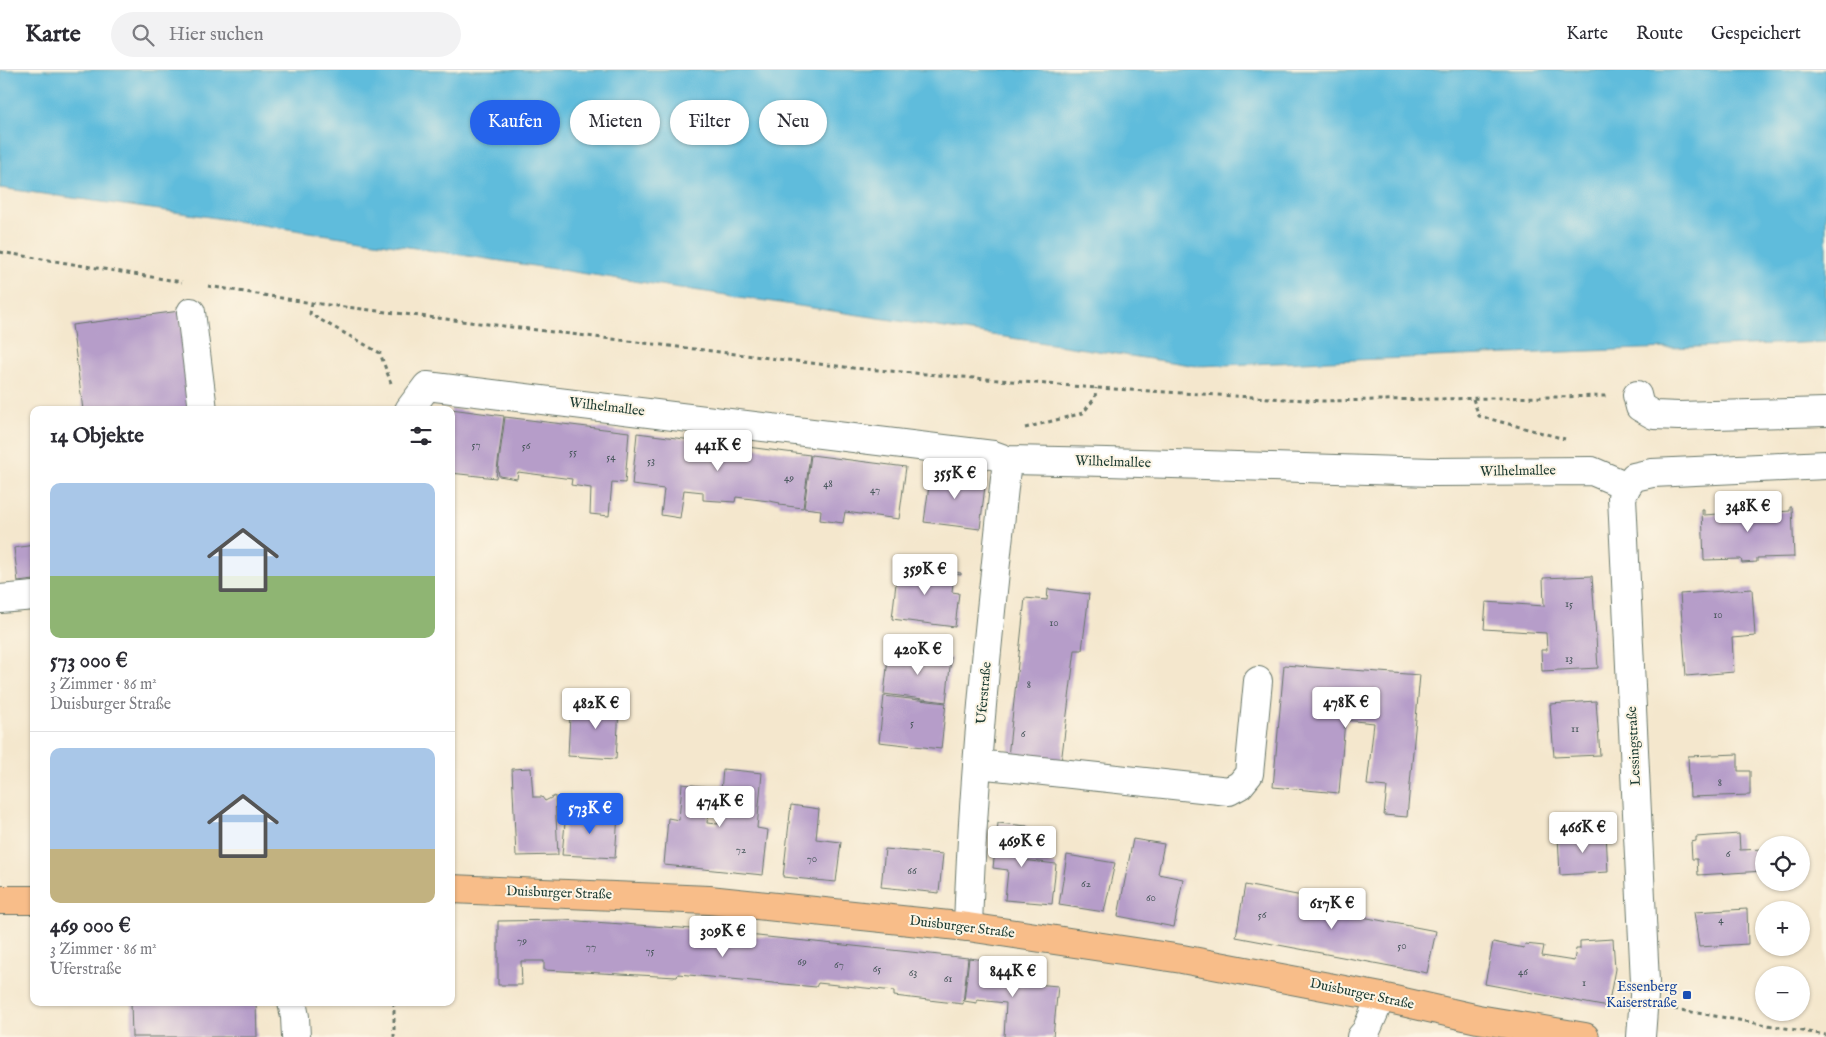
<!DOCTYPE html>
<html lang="de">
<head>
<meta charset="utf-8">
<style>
	body { margin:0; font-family:"IM FELL English",serif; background:#f2f2f3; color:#2b2b33; height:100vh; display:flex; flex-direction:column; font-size:19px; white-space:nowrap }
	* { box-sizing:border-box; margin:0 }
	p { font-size:16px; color:#7c7c81 }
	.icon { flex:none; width:28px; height:28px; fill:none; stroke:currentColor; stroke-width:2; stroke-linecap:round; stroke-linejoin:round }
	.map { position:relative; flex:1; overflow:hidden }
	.side { position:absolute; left:30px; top:336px; width:425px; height:600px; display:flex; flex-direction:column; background:#fff; border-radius:10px; box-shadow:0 1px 4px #0004 }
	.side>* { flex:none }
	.guide { position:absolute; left:470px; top:30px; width:475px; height:45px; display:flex; gap:10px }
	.buttons { position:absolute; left:1755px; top:766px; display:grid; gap:10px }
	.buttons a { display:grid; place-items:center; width:55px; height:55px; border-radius:50%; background:#fff; box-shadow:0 1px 4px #0004; font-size:25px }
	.price { position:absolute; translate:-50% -42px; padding:0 11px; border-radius:5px; background:#fff; color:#222; font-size:16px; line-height:32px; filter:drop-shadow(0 1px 2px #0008) }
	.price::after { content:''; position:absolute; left:50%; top:30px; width:15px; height:11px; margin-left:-8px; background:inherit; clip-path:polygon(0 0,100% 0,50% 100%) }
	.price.selected { background:#2563eb; color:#fff }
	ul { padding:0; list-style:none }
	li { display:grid; align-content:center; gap:10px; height:265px; padding:0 20px }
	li+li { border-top:1px solid #e1e1e2 }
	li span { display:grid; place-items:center; height:155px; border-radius:10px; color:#555 }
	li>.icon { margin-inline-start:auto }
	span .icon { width:90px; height:90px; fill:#fffc; stroke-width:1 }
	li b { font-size:21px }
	h2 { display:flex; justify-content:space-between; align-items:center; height:60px; padding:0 20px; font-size:21px }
	.tag { padding:0 18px; border-radius:22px; background:#fff; box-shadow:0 1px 4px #0004; font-size:18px; line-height:45px }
	.tag.selected { background:#2563eb; color:#fff }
	header { display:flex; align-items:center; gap:30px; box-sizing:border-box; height:70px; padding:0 25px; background:#fff; border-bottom:1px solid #e1e1e2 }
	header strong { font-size:24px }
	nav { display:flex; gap:28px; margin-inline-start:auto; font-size:18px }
	.search { width:350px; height:45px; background:#f2f2f3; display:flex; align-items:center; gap:12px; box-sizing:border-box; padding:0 18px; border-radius:28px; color:#7c7c81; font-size:19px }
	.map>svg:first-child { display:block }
	.water { fill:#5ebcdc; stroke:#3e7c88 }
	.building { fill:#b69dc9 }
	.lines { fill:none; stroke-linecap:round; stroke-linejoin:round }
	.minor-casing { stroke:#6a786a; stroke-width:30 }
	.major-casing { stroke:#6a786a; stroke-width:30 }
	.path { stroke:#6a786a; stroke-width:3; stroke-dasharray:4 4; stroke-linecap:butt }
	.minor { stroke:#fff; stroke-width:28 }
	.major { stroke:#f8bd89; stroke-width:28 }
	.transit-dot { fill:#1a4fb4; stroke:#fcf5e5; stroke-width:2 }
	.labels { text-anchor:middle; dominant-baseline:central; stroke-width:4; stroke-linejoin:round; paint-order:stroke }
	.number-label { font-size:11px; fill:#455559 }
	.street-label { font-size:14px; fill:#1f3d34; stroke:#fcf5e5 }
	.transit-label { font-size:14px; fill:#164399; stroke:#fcf5e5; text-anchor:end }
</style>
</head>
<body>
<header>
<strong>Karte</strong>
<div class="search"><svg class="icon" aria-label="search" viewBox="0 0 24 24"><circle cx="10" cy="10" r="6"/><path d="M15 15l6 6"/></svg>Hier suchen</div>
<nav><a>Karte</a><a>Route</a><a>Gespeichert</a></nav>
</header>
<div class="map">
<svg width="1826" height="967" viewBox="0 0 1826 967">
	<rect width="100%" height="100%" fill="#fcf5e5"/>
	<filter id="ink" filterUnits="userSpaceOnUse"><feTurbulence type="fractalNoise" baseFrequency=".02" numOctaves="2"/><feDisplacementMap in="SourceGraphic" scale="10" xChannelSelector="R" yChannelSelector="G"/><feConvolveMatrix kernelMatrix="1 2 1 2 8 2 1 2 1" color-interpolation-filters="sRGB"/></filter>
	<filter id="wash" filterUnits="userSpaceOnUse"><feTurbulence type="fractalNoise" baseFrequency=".0096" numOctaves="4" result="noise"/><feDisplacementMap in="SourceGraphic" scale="20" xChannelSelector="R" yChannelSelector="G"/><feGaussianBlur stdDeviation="1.12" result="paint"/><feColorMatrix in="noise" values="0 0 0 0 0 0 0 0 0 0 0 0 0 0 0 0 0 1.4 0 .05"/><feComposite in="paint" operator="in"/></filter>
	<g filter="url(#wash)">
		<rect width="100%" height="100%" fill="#f4e7cd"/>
		<path class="water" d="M 0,0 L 1826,0 L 1826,272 L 1197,296 L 196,145 L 0,118 Z"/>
		<g id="blocks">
			<path class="building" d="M 180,241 L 193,340 L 83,340 L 72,255 Z
				M 451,339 L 504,346 L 496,408 L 451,403 Z
				M 505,347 L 629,362 L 625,413 L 612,412 L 609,446 L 590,444 L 591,418 L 571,415 L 572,409 L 518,402 L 517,409 L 499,406 L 498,399 Z
				M 637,363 L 810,385 L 803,438 L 779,435 L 780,433 L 769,431 L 736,427 L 735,432 L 703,430 L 703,422 L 684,420 L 680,448 L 661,445 L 664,419 L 632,415 Z
				M 811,385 L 906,397 L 899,449 L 845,442 L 843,453 L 820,450 L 821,440 L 804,438 Z
				M 931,401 L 986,407 L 980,459 L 924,452 Z
				M 1776,434 L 1777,442 L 1790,441 L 1790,437 L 1792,437 L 1794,487 L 1757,488 L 1757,492 L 1742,493 L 1741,489 L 1704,490 L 1702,440 L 1704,440 L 1704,445 L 1718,444 L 1718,436 Z
				M 34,475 L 34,510 L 18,512 L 14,478 Z
				M 898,495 L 961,503 L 961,505 L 954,504 L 952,522 L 959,523 L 955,557 L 892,549 Z
				M 1592,506 L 1598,598 L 1542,601 L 1541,580 L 1547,580 L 1546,563 L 1484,559 L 1486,532 L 1544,536 L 1543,508 Z
				M 1048,519 L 1089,524 L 1082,580 L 1075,580 L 1061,693 L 1008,687 L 1025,528 L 1047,530 Z
				M 1752,519 L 1755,566 L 1732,568 L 1734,602 L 1686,606 L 1680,524 Z
				M 889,580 L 951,588 L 946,632 L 884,624 Z
				M 1284,595 L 1420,605 L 1407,747 L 1384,745 L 1387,717 L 1367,715 L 1374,653 L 1345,650 L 1339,723 L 1273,717 Z
				M 597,622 L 620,623 L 616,689 L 568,686 L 570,645 L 595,646 Z
				M 884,626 L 946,633 L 941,679 L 879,672 Z
				M 1596,631 L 1600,685 L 1554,687 L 1550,634 Z
				M 1738,684 L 1738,701 L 1750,701 L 1750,725 L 1690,727 L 1688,686 Z
				M 531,698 L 533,727 L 542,727 L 545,731 L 555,726 L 558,785 L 516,786 L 512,699 Z
				M 723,699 L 762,703 L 757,758 L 768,760 L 763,805 L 664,795 L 668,748 L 679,750 L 682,714 L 711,717 L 707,753 L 718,754 Z
				M 791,735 L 819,739 L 816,769 L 841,772 L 836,812 L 783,807 Z
				M 566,742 L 618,745 L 615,788 L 562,785 Z
				M 998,753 L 1027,756 L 1023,790 L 1056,794 L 1052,834 L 1005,830 L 1008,800 L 993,798 Z
				M 1606,763 L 1608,802 L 1560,805 L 1558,766 Z
				M 1739,764 L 1740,780 L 1764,779 L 1764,801 L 1698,805 L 1697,789 L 1692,789 L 1691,772 L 1696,771 L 1696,767 Z
				M 1133,769 L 1164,774 L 1158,804 L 1183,809 L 1174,857 L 1118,846 Z
				M 885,779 L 943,784 L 939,823 L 881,817 Z
				M 1067,785 L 1115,793 L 1104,842 L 1059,835 Z
				M 1245,815 L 1359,837 L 1357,846 L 1436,861 L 1427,903 L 1236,867 Z
				M 1747,839 L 1748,874 L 1699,877 L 1694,842 Z
				M 564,850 L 681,858 L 968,888 L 963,934 L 894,926 L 894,921 L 818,913 L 816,917 L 678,904 L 677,907 L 544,900 L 544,891 L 521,891 L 522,915 L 498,915 L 498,851 Z
				M 1613,869 L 1615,899 L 1608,937 L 1485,914 L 1493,872 L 1524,878 L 1525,874 L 1544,876 L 1542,886 L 1574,891 L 1576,879 L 1580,879 L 1580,871 Z
				M 969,888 L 1014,894 L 1012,912 L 1058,916 L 1053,967 L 1004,967 L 1006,933 L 977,930 L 977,933 L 964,931 Z
				M 131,932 L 256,932 L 257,967 L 132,967 Z"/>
		</g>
	</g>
	<g filter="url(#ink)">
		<use href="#blocks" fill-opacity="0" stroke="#6a786a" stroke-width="1"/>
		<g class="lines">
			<defs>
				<path id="minor" d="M 191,242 L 203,340
					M 1637,325 L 1640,337 L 1654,345 L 1679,346 L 1826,342
					M 409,340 L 427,316 L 993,385 L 1007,390 L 1107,392 L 1432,402 L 1592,401 L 1627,416
					M 0,529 L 34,526
					M 977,694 L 1229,721 L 1240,715 L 1249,704 L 1258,611
					M 968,857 C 973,701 990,545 1007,390
					M 292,932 L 295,947 L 296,967
					M 1361,967 L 1366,961 L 1381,927
					M 1641,967 L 1645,912 L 1622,427 L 1627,416 L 1634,407 L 1652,403 L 1826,395"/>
				<path id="major" d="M 451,819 L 709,830 L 968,857 L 1182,889 L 1381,927 L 1478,949 L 1585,967
					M 0,830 L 34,830"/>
			</defs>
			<use href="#minor" class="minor-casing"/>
			<use href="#major" class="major-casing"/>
			<path class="path" d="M 0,182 L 182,212
				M 208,216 L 312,233 L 853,298 L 1096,318 L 1322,331 L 1608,326
				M 312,233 L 310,244 L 380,283 L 391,313
				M 1473,329 L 1479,346 L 1565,369
				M 1025,358 L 1083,343 L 1095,328 L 1096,318
				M 394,932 L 394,967
				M 1674,939 L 1826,965"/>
			<use href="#minor" class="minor"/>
			<use href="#major" class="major"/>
		</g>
	</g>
	<rect class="transit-dot" x="1682" y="920" width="10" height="10" rx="2.5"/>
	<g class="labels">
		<g class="number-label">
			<text x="476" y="375">57</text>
			<text x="526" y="376">56</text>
			<text x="573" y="382">55</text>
			<text x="611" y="387">54</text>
			<text x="651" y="391">53</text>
			<text x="789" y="408">49</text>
			<text x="828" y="414">48</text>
			<text x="875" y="420">47</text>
			<text x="1569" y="534">15</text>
			<text x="1718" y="545">10</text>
			<text x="1054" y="553">10</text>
			<text x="1569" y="589">13</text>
			<text x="1029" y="615">8</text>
			<text x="912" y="653">5</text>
			<text x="1575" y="659">11</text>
			<text x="1023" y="664">6</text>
			<text x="1720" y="713">8</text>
			<text x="741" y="780">72</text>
			<text x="1728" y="784">6</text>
			<text x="812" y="789">70</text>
			<text x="912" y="801">66</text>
			<text x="1086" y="814">62</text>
			<text x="1151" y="828">60</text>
			<text x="1262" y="845">56</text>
			<text x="1721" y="850">4</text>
			<text x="522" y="871">79</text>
			<text x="1402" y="876">50</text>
			<text x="591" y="877">77</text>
			<text x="650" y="881">75</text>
			<text x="802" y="892">69</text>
			<text x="839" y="895">67</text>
			<text x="877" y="899">65</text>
			<text x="1523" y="902">46</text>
			<text x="913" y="903">63</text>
			<text x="948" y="909">61</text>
			<text x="1584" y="913">1</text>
		</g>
		<g class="street-label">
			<text transform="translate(607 337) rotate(7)">Wilhelmallee</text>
			<text transform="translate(1113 392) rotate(2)">Wilhelmallee</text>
			<text transform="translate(1518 401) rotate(-1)">Wilhelmallee</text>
			<text transform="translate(984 623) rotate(-85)">Uferstraße</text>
			<text transform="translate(1634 676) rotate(-93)">Lessingstraße</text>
			<text transform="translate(559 823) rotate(2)">Duisburger Straße</text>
			<text transform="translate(962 857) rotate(7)">Duisburger Straße</text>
			<text transform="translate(1362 924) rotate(12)">Duisburger Straße</text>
		</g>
		<g class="transit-label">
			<text x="1677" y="917">Essenberg<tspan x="1677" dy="16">Kaiserstraße</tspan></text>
		</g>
	</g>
</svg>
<div class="buttons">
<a><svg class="icon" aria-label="locate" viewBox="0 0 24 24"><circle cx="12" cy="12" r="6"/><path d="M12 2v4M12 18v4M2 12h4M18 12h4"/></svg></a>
<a>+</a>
<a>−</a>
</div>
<b class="price" style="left:718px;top:402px">441K €</b>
<b class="price" style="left:955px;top:430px">355K €</b>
<b class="price" style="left:1748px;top:463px">348K €</b>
<b class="price" style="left:925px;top:526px">359K €</b>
<b class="price" style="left:918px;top:606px">420K €</b>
<b class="price" style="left:1346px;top:659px">478K €</b>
<b class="price" style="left:596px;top:660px">482K €</b>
<b class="price" style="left:720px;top:758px">474K €</b>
<b class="price selected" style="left:590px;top:765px">573K €</b>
<b class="price" style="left:1583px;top:784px">466K €</b>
<b class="price" style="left:1022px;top:798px">469K €</b>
<b class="price" style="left:1332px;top:860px">617K €</b>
<b class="price" style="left:723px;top:888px">309K €</b>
<b class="price" style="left:1013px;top:928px">844K €</b>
<div class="guide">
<a class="tag selected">Kaufen</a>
<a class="tag">Mieten</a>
<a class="tag">Filter</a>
<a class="tag">Neu</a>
</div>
<section class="side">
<h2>14 Objekte<svg class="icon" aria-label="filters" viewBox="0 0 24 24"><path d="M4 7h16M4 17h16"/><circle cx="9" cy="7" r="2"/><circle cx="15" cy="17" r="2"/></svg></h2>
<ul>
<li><span style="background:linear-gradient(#a9c7e8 60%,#8fb573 0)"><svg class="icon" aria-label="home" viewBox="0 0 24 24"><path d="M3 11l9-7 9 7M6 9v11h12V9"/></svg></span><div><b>573 000 €</b><p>3 Zimmer · 86 m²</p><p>Duisburger Straße</p></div></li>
<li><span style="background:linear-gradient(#a9c7e8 65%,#c2b280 0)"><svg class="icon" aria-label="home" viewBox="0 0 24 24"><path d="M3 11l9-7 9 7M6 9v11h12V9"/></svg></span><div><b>469 000 €</b><p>3 Zimmer · 86 m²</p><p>Uferstraße</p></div></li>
</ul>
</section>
</div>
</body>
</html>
